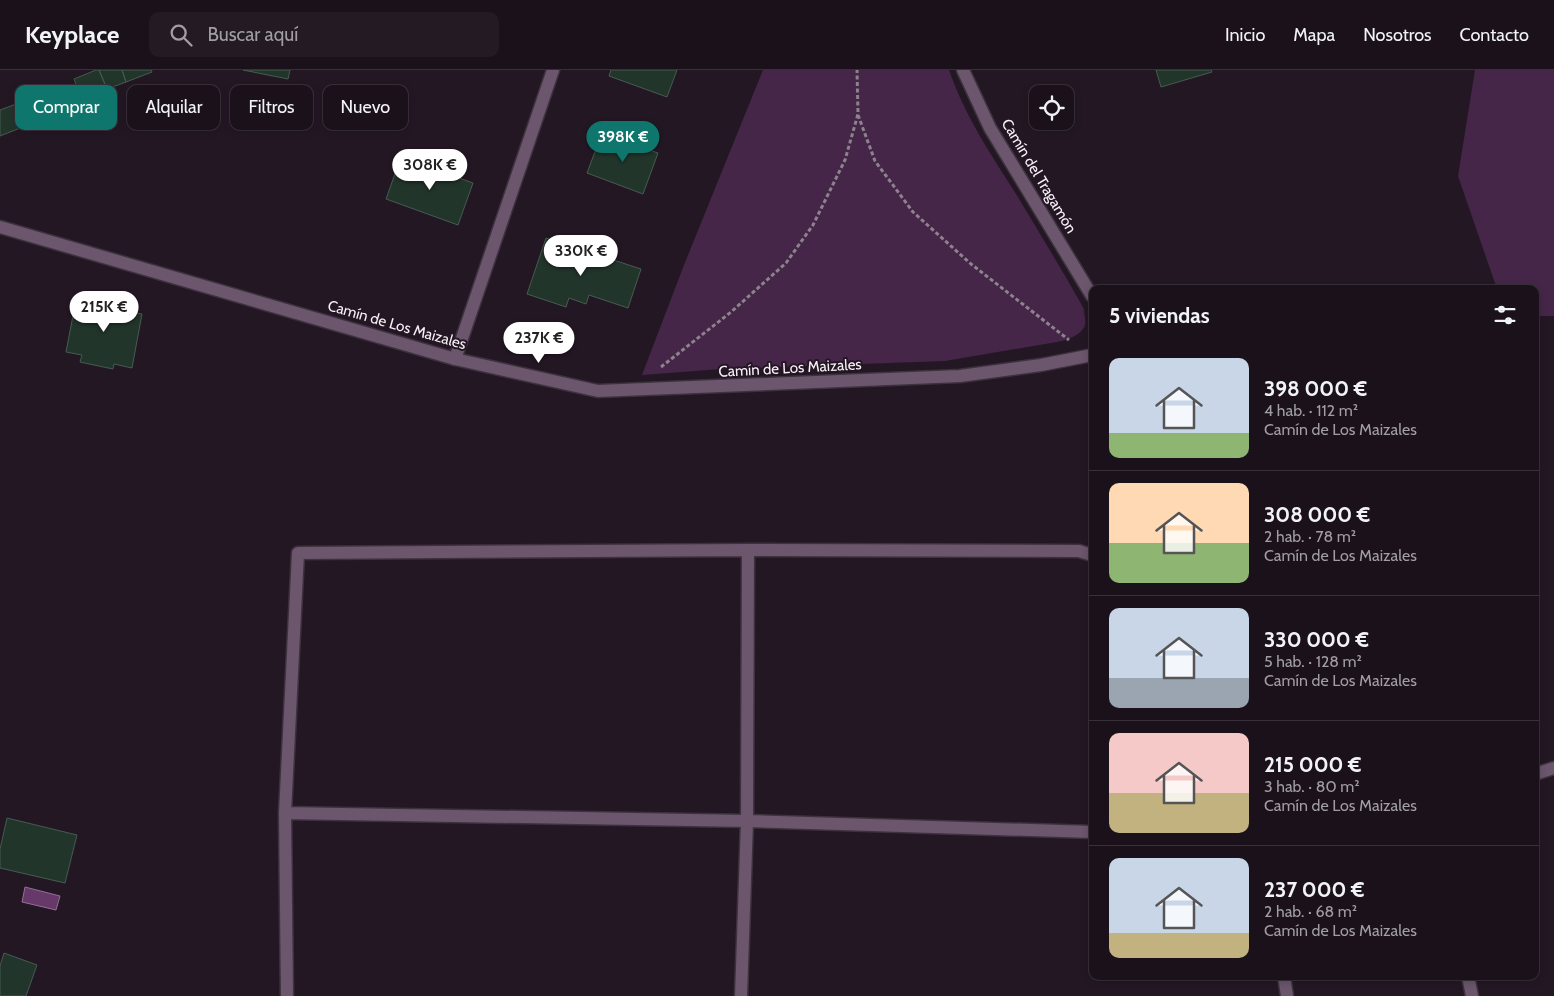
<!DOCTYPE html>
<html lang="es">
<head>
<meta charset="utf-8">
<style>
	body { margin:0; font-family:Cabin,sans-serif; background:#241a24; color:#f1f3f6; height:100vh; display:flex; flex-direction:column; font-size:19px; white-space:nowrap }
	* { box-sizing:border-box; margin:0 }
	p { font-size:16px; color:#a09da3 }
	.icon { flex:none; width:28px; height:28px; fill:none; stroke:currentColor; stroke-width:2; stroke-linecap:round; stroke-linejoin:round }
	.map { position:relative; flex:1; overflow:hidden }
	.side { position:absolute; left:1089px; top:215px; width:450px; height:695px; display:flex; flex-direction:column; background:#1b111b; border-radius:10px; box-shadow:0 2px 8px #0003,0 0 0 1px #39313a }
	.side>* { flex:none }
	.guide { position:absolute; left:15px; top:15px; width:475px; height:45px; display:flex; gap:10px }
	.controls { position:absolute; left:1029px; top:15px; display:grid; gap:10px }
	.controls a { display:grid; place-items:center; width:45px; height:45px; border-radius:10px; background:#1b111b; box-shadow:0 2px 8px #0003,0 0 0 1px #39313a; font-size:25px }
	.price { position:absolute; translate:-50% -42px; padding:0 11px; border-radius:18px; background:#fff; color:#222; font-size:16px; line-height:32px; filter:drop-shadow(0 1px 2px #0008) }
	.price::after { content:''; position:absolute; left:50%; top:30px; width:15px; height:11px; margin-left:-8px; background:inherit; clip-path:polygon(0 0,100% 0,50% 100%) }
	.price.on { background:#0f766e; color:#fff }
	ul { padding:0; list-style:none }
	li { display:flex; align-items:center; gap:15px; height:125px; padding:0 20px }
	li+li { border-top:1px solid #39313a }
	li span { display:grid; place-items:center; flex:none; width:140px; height:100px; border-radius:10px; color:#555 }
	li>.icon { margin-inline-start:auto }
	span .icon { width:60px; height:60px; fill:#fffc; stroke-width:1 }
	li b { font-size:21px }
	h2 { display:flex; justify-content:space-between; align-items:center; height:60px; padding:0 20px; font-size:21px }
	.chip { padding:0 18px; border-radius:10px; background:#1b111b; box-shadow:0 2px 8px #0003,0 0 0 1px #39313a; font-size:18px; line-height:45px }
	.chip.on { background:#0f766e; color:#fff }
	header { display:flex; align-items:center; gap:30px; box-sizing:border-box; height:70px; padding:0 25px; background:#1b111b; border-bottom:1px solid #39313a }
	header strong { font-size:24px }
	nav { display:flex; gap:28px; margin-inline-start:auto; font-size:18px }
	.search { width:350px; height:45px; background:#241a24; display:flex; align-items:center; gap:12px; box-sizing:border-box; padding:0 18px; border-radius:10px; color:#a09da3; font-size:19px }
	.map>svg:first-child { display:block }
	.green { fill:#452648 }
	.water { fill:#67386a; stroke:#936f95 }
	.building { fill:#22352b; stroke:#465b50 }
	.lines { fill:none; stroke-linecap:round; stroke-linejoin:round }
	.service-casing { stroke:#3e313e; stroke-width:15 }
	.minor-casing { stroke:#3e313e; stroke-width:15 }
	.path { stroke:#8d828d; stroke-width:3; stroke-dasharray:4 2.5; stroke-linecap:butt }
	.service { stroke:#6b566d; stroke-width:12 }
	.minor { stroke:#6b566d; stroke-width:12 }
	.labels { text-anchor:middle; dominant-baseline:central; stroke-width:4; stroke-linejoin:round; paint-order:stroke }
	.street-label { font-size:15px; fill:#f9f0f9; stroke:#241724 }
</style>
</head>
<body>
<header>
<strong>Keyplace</strong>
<div class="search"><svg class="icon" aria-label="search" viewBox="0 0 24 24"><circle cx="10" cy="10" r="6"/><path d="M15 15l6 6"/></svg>Buscar aquí</div>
<nav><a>Inicio</a><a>Mapa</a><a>Nosotros</a><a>Contacto</a></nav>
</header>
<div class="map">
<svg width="1554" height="926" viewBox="0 0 1554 926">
	<rect width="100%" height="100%" fill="#241724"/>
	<path class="green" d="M 763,0 L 949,0 C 965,46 990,83 1016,124 C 1039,162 1062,200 1084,239 C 1084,244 1086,251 1085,255 C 1081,266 1066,270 1057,272 L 945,291 L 721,299 L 642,305 L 684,195 Z
		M 1475,0 L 1554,0 L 1554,246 L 1535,246 L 1535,219 L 1497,219 L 1458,106 Z"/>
	<path class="water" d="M 25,817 L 60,826 L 56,840 L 22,832 Z"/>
	<path class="building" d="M 96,0 L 99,0 L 107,19 L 82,30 L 74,9 Z
		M 99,0 L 122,0 L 126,12 L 107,19 Z
		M 122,0 L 151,0 L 152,2 L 126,12 Z
		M 243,0 L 290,0 L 288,9 Z
		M 611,0 L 677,0 L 667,27 L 609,6 Z
		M 1156,0 L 1211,0 L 1212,2 L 1161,17 Z
		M 24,31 L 33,53 L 0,66 L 0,40 Z
		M 602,63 L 658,83 L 643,124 L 587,103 Z
		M 401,87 L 473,113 L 458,155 L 386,129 Z
		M 546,168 L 641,199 L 628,238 L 589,225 L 586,234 L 569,228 L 566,237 L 527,224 Z
		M 91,226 L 132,234 L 130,242 L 142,244 L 132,298 L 114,294 L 113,299 L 80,292 L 82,285 L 66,282 L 76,230 L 89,232 Z
		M 7,748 L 77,765 L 65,813 L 0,798 L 0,779 Z
		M 4,883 L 37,895 L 26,926 L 0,926 L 0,896 Z"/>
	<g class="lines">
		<defs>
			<path id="service" d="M 455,289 L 553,0
				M 1535,704 L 1554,698
				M 285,743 L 747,751 L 1092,762
				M 1284,906 L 1287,926
				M 287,926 L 285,743 L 298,483 L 748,480 L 1079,481 L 1092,485
				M 741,926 L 747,751 L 748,480"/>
			<path id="minor" d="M 963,0 L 990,58 L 1092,226
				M 0,157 L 455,289 L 598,321 L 960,306 L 1041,295 L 1092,285
				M 1468,906 L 1472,926"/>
		</defs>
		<use href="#service" class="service-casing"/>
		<use href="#minor" class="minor-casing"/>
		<path class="path" d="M 858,45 L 875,91 L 913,142 L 971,194 L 1069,270
			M 661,297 L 731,242 L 786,193 L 813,155 L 845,90 L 858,44 L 857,0
			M 1535,297 L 1537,279"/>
		<use href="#service" class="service"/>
		<use href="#minor" class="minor"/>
	</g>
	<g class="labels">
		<g class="street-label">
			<text transform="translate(1039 106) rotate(59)">Camín del Tragamón</text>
			<text transform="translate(397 255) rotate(16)">Camín de Los Maizales</text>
			<text transform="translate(790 298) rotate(-3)">Camín de Los Maizales</text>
		</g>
	</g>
</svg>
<div class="controls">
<a><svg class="icon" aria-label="locate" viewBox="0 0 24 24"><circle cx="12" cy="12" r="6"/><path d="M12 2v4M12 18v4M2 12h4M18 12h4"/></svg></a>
</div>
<b class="price on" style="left:623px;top:93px">398K €</b>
<b class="price" style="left:430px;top:121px">308K €</b>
<b class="price" style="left:581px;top:207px">330K €</b>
<b class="price" style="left:104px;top:263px">215K €</b>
<b class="price" style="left:539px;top:294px">237K €</b>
<div class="guide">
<a class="chip on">Comprar</a>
<a class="chip">Alquilar</a>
<a class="chip">Filtros</a>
<a class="chip">Nuevo</a>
</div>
<section class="side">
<h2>5 viviendas<svg class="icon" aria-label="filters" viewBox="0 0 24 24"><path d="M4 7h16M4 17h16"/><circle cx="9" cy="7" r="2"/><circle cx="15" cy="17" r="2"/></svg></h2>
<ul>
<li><span style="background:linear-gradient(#c9d6e8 75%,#8fb573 0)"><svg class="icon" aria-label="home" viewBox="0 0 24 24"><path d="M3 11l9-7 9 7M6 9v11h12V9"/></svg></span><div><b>398 000 €</b><p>4 hab. · 112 m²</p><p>Camín de Los Maizales</p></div></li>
<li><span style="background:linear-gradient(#ffd9b3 60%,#8fb573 0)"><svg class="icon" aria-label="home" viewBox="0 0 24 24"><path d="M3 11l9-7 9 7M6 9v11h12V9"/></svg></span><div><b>308 000 €</b><p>2 hab. · 78 m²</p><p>Camín de Los Maizales</p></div></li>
<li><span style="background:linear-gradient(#c9d6e8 70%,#9aa5b1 0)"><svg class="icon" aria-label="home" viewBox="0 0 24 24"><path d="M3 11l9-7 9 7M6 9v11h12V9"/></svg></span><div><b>330 000 €</b><p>5 hab. · 128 m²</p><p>Camín de Los Maizales</p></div></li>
<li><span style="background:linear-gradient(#f6c9c9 60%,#c2b280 0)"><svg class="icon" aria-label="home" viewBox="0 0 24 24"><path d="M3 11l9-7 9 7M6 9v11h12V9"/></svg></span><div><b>215 000 €</b><p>3 hab. · 80 m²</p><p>Camín de Los Maizales</p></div></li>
<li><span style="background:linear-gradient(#c9d6e8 75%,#c2b280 0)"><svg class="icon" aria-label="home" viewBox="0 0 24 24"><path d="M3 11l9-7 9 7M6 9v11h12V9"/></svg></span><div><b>237 000 €</b><p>2 hab. · 68 m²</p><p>Camín de Los Maizales</p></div></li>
</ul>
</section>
</div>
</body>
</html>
